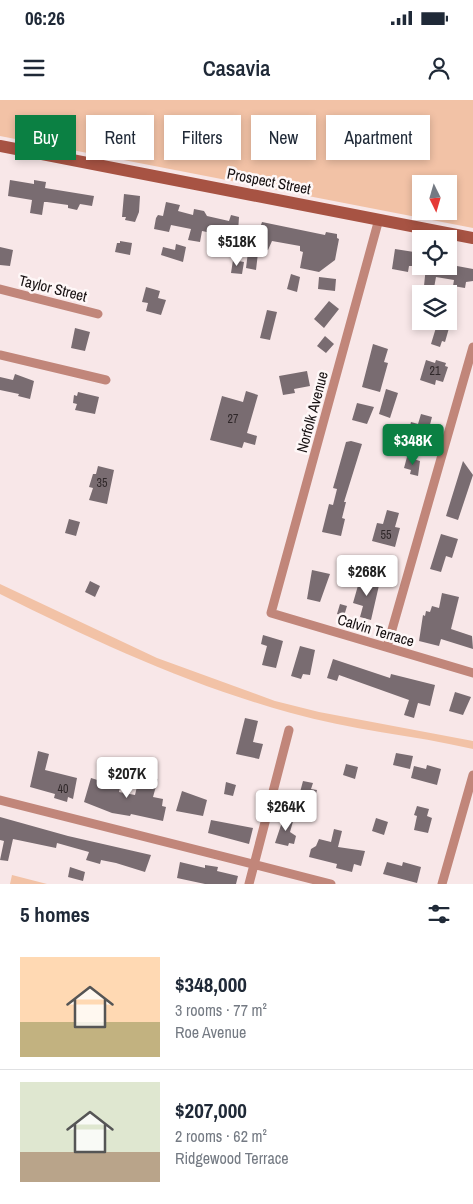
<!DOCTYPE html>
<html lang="en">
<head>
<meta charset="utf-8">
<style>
	body { margin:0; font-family:"Archivo Narrow",sans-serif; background:#f2f2f3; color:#1f2937; height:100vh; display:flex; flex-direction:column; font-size:19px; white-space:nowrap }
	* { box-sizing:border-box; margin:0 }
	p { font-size:16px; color:#747a83 }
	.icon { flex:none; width:28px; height:28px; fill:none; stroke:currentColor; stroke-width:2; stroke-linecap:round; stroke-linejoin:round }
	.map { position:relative; height:784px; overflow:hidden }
	.sheet { display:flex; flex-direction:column; background:#fff; flex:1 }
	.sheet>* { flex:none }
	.top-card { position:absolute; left:15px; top:15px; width:444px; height:45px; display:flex; gap:10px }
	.needle { width:32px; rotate:175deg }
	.buttons { position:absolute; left:412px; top:75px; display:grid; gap:10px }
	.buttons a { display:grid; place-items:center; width:45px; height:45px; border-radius:0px; background:#fff; box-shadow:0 2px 8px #0003; font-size:25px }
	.price { position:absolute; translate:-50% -42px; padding:0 11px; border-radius:5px; background:#fff; color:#222; font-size:16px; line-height:32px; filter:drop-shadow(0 1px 2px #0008) }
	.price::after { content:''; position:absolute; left:50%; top:30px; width:15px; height:11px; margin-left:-8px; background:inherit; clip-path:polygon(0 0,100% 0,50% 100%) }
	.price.current { background:#0b8043; color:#fff }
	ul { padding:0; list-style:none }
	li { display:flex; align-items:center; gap:15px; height:125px; padding:0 20px }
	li+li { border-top:1px solid #e0e1e3 }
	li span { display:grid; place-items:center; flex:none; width:140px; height:100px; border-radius:0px; color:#555 }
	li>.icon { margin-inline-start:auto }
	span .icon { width:60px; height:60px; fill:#fffc; stroke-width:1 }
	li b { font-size:21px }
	h2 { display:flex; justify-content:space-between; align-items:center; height:60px; padding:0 20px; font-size:21px }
	.chip { padding:0 18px; border-radius:0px; background:#fff; box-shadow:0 2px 8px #0003; font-size:18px; line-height:45px }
	.chip.current { background:#0b8043; color:#fff }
	.status { display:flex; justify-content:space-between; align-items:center; height:35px; padding:0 25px; background:#fff; direction:ltr }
	.status svg { height:14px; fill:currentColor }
	header { display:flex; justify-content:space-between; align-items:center; height:65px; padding:0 20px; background:#fff; font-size:22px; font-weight:600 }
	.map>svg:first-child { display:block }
	.green { fill:#f2c2a6; fill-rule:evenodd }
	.building { fill:#796c71 }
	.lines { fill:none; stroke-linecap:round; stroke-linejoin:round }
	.street { stroke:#c1867a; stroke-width:9 }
	.secondary { stroke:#a75343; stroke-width:12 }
	.labels { text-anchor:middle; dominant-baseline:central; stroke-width:5; stroke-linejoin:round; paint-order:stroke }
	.number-label { font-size:12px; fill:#30282a }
	.street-label { font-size:15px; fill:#171112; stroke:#fef7f7 }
</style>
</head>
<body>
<div class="status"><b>06:26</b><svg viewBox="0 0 49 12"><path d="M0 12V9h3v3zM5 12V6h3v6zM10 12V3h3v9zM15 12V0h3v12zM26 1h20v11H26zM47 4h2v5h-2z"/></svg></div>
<header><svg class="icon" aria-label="menu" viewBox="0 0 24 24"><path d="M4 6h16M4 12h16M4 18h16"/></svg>Casavia<svg class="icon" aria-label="person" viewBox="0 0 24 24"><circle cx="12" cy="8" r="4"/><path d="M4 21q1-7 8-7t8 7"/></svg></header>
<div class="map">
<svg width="473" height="784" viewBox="0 0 473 784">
	<rect width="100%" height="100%" fill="#f8e7e8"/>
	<path class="green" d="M 0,0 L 473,0 L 473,128 L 0,36 ZM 421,84 L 449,84 L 449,111 L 421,111 Z
		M 0,484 L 157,558 L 275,601 L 319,612 L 473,641 L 473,649 C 413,635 350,630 291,613 C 189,585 94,541 0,494 Z
		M 12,775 L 47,784 L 10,784 Z"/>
	<path class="building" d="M 10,80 L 34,84 L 34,80 L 46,82 L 45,88 L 94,96 L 92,106 L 80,104 L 77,110 L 68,108 L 68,105 L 47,102 L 44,102 L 42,115 L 30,113 L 32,100 L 8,96 Z
		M 124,94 L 140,96 L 139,112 L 135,122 L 125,120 L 126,117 L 122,117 Z
		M 166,102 L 180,105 L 178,111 L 193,115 L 194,109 L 204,111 L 207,116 L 229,121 L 231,115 L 239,117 L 238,132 L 232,131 L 231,137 L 202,131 L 200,142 L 188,140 L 191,129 L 171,125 L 169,132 L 154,129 L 156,118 L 158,115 L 163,116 Z
		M 262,122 L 325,135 L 326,132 L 337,134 L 337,138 L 339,139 L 335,160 L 319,172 L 300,168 L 303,152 L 300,151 L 300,146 L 272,141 L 268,150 L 254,146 Z
		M 120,141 L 132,143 L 130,155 L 115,152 L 117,143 L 120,143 Z
		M 176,144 L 186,147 L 183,162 L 161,155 L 163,147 L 175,150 Z
		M 0,147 L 13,150 L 10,166 L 0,165 Z
		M 395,149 L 414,152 L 412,166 L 409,166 L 408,172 L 392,169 Z
		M 248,152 L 258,153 L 256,170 L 246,168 Z
		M 233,160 L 244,162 L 242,174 L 231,173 Z
		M 426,166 L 441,166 L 440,170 L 456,172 L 457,166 L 473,169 L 473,181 L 466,182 L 465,188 L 453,186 L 454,180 L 436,177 L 434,188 L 424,186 Z
		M 291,174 L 300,177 L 297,192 L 287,189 Z
		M 319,177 L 336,179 L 335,191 L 318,189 Z
		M 146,187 L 160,191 L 158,198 L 166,200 L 161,215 L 146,211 L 148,203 L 142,202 Z
		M 329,201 L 339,209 L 324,228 L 314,219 Z
		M 267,210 L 277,212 L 270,240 L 260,238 Z
		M 438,221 L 451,221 L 445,242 L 442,241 L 440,247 L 431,244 Z
		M 75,228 L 90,232 L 85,251 L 71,248 Z
		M 325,236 L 334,244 L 326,253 L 317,246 Z
		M 373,244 L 388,249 L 384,262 L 388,263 L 380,292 L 362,287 Z
		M 426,260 L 435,263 L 436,260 L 446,263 L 445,266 L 448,267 L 443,282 L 436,280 L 435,285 L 420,280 Z
		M 307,271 L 310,286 L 294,289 L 295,293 L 283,295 L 279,276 Z
		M 15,274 L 34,281 L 30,299 L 18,296 L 19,294 L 0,290 L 0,277 L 13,280 Z
		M 386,289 L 398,293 L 390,318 L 379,314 Z
		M 246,291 L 258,295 L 247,333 L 257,336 L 255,345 L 244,342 L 242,348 L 210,340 L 222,296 L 243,302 Z
		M 78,292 L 99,297 L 95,314 L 75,310 L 77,304 L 73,303 L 74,295 L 77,296 Z
		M 357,303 L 374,307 L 367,324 L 352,320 Z
		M 421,314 L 432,317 L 426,340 L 414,336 L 415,331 L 409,330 L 411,322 L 418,324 Z
		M 351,341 L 362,344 L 344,402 L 346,402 L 342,418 L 345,419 L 341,436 L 322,432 L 329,404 L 333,405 L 337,389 L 333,388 L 346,342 Z
		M 407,357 L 420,361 L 418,376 L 410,374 L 411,370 L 404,368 Z
		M 463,361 L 473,375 L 458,420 L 446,416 Z
		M 98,366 L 114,370 L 107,404 L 89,400 L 93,388 L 89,387 L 93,374 L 96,374 Z
		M 387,410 L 399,413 L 395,427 L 400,428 L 395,447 L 372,441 L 377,423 L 383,424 Z
		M 69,419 L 80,422 L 76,436 L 65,433 Z
		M 441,434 L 458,439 L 452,458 L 446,456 L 441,472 L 430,469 Z
		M 312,470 L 330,474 L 320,502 L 307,499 Z
		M 369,478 L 380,481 L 371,520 L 360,517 L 363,506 L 353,503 L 359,482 L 367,484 Z
		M 90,481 L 100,486 L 95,497 L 85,492 Z
		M 442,493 L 459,497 L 451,529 L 472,536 L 473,549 L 441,539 L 439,546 L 419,541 L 423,515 L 425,516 L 426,511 L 430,512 L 432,506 L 439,508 Z
		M 340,504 L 347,506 L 344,516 L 337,514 Z
		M 263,535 L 283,541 L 276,568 L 262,565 L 267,546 L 261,544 Z
		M 300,546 L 315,550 L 310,575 L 303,574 L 301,579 L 291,576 Z
		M 333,559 L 390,578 L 391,574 L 435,585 L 430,606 L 418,603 L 414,618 L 404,615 L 409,600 L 339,575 L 337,581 L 327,578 Z
		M 455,592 L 471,597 L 463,615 L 449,611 Z
		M 245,618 L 258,621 L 253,642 L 263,644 L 259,659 L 236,654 Z
		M 38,651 L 49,654 L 45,670 L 77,678 L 73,699 L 68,697 L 67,702 L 54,698 L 55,694 L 30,687 Z
		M 396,653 L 413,656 L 410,669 L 393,665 Z
		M 346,664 L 358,667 L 355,679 L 343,675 Z
		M 427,665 L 441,669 L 437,685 L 411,678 L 414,666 L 426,669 Z
		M 140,674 L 158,679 L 153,697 L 163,699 L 162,706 L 166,707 L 163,721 L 131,714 L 130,716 L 112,713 L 84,702 L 91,678 L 120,687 L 119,692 L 135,695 Z
		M 303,681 L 313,683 L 311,689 L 317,690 L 310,715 L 295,711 Z
		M 226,682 L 236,685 L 233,696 L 224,694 Z
		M 182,691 L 207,700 L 203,716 L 176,711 Z
		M 417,706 L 429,709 L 427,716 L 432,718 L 428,733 L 414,730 L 417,716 L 414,715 Z
		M 284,716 L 294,718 L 290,732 L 296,736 L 294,744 L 289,743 L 288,746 L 275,743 Z
		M 0,717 L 68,736 L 151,755 L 145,772 L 116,763 L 101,760 L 100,764 L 86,760 L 89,752 L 57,743 L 56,748 L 13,739 L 8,761 L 0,760 L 4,741 L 0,740 Z
		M 376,718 L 388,722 L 384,735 L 372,731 Z
		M 211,720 L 253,728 L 249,744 L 208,733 Z
		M 334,729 L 342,731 L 338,747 L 365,751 L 361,766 L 354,764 L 352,772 L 336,768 L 337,764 L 309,757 L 311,749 L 316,746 L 319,739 L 331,742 Z
		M 180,762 L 205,768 L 205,765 L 218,767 L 217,771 L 238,776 L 236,784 L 205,784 L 177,778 Z
		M 387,762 L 402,766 L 403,762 L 421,767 L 417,783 L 383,774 Z
		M 70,767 L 85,772 L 83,781 L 68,777 Z"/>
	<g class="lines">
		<path class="street" d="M 379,119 L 271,513 L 473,573
			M 0,189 L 98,214
			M 0,255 L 106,280
			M 387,547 L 473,247
			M 0,700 L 331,784
			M 249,784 L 289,630
			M 442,784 L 473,675"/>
		<path class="secondary" d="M 0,46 L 473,138"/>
	</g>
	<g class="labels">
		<g class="number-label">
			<text x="435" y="271">21</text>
			<text x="233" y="319">27</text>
			<text x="102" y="383">35</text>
			<text x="386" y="435">55</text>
			<text x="63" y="689">40</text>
		</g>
		<g class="street-label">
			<text transform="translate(269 81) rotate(11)">Prospect Street</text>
			<text transform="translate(53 188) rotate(14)">Taylor Street</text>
			<text transform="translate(312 312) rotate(-75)">Norfolk Avenue</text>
			<text transform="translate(376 530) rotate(17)">Calvin Terrace</text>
		</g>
	</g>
</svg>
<div class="buttons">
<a><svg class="needle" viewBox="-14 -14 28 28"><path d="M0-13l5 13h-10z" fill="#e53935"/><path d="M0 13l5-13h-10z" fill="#747a83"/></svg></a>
<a><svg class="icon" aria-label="locate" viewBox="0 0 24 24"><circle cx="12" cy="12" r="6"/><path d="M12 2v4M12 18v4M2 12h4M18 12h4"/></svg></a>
<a><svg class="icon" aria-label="layers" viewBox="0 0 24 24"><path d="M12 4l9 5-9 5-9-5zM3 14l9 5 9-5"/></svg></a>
</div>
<b class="price" style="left:237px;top:167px">$518K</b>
<b class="price current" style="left:413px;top:366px">$348K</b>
<b class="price" style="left:367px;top:497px">$268K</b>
<b class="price" style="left:127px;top:699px">$207K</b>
<b class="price" style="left:286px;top:732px">$264K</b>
<div class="top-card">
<a class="chip current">Buy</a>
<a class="chip">Rent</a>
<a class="chip">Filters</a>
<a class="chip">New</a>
<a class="chip">Apartment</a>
</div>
</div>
<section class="sheet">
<h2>5 homes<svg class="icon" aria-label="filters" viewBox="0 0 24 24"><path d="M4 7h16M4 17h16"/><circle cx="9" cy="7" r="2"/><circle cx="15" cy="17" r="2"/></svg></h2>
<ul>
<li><span style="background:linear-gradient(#ffd9b3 65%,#c2b280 0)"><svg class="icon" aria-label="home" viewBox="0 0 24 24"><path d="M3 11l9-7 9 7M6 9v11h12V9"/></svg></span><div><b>$348,000</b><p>3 rooms · 77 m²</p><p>Roe Avenue</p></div></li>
<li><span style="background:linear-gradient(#dfe7d0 70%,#b9a48a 0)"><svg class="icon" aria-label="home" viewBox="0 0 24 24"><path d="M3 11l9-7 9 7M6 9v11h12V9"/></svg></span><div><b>$207,000</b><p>2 rooms · 62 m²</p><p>Ridgewood Terrace</p></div></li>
</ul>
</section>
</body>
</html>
